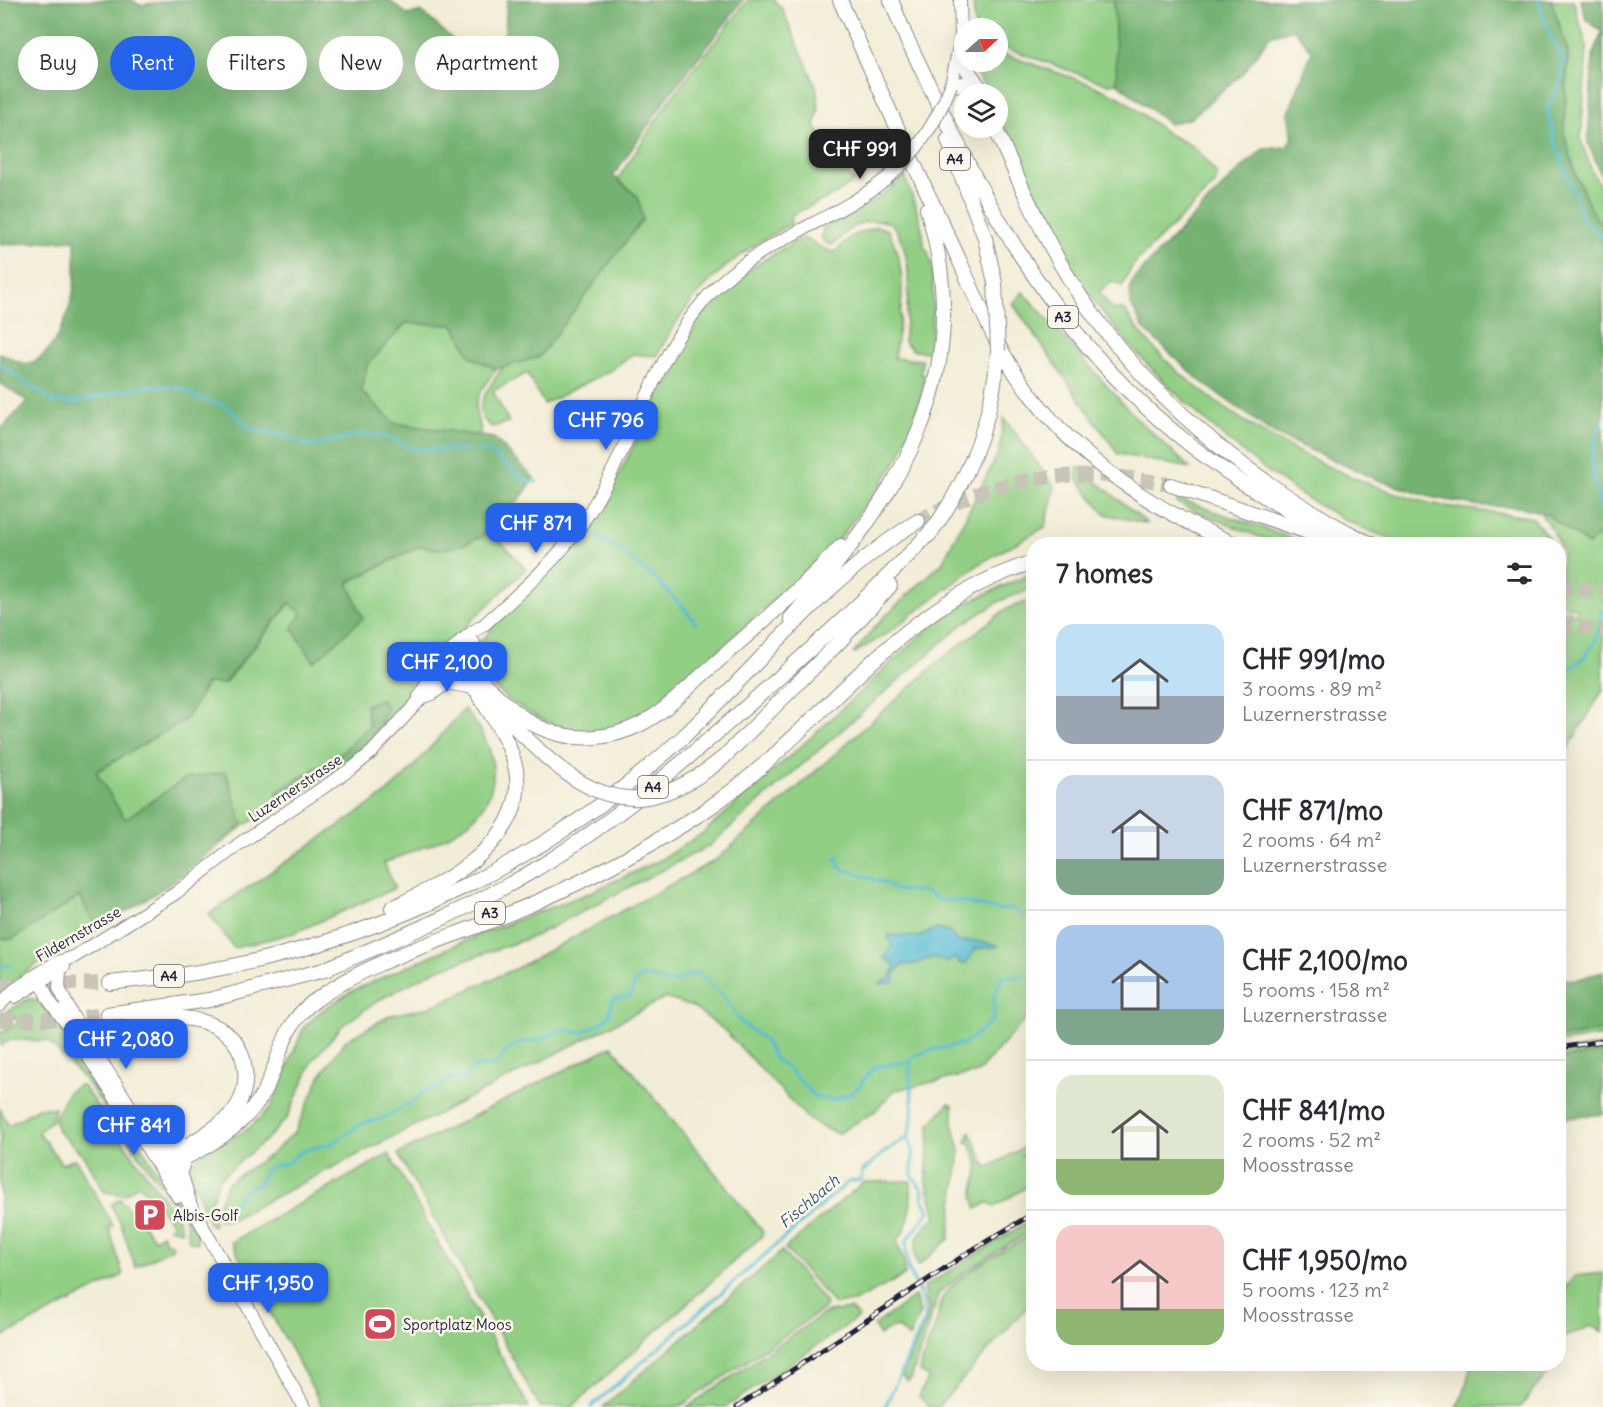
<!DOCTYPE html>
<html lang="en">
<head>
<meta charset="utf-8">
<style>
	body { margin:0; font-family:Delius,sans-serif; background:#f7f7f7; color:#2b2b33; height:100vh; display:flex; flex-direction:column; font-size:22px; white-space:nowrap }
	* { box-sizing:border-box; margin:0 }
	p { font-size:20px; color:#7c7c81 }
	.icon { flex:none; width:33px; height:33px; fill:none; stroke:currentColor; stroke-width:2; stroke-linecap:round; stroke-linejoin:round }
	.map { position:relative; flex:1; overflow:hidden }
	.panel { position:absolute; left:1026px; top:537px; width:540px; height:834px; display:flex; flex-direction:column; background:#fff; border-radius:24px; box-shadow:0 6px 24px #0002 }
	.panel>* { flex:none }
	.top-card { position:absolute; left:18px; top:36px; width:570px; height:54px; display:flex; gap:12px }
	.needle { width:39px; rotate:69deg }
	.tools { position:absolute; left:954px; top:18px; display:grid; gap:12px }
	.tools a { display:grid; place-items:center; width:54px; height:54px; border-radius:50%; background:#fff; box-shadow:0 6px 24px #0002; font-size:30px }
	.price { position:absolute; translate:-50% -51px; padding:0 14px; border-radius:12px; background:#2563eb; color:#fff; font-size:20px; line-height:39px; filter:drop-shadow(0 2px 3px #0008) }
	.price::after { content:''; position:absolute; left:50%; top:36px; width:18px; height:14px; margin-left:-9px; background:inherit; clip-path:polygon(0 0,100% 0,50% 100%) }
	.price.on { background:#222; color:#fff }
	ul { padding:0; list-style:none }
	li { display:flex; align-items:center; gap:18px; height:150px; padding:0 30px }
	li+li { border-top:2px solid #e1e1e2 }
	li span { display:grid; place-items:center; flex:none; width:168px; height:120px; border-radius:18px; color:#555 }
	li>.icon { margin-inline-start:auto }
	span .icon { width:72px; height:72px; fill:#fffc; stroke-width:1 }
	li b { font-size:26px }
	h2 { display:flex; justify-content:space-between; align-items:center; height:72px; padding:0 30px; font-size:26px }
	.pill { padding:0 21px; border-radius:27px; background:#fff; box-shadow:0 6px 24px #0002; font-size:21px; line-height:54px }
	.pill.on { background:#2563eb; color:#fff }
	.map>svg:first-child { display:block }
	.green { fill:#92cf85; stroke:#5a7860; stroke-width:1.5 }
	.forest { fill:#75b272; stroke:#4c6a56; stroke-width:1.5 }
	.water { fill:#56bbd5; stroke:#3c6e88; stroke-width:1.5 }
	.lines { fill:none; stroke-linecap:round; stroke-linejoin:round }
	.stream { stroke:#56bbd5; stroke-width:3 }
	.highway-tunnel { stroke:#c8c4b7; stroke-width:14; stroke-dasharray:14 7; stroke-linecap:butt }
	.major-casing { stroke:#8a8888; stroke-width:14 }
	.highway-casing { stroke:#8a8888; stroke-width:16 }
	.major { stroke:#fff; stroke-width:12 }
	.highway { stroke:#fff; stroke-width:14 }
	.rail-casing { stroke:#22223b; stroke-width:5 }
	.rail { stroke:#fbf7ec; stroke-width:3; stroke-dasharray:9; stroke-linecap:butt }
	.major-bridge-casing { stroke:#8a8888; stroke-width:14; stroke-linecap:butt }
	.highway-bridge-casing { stroke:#8a8888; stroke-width:16; stroke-linecap:butt }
	.major-bridge { stroke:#fff; stroke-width:12 }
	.highway-bridge { stroke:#fff; stroke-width:14 }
	.labels { text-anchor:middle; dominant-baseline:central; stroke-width:5; stroke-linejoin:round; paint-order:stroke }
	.shield { fill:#fbf7ec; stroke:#636270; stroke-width:1.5 }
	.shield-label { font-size:14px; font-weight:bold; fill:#22223b }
	.street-label { font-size:15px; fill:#22223b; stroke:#fbf7ec }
	.poi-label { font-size:15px; fill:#22223b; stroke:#fbf7ec; text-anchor:start }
	.water-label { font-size:16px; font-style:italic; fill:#345871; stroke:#fbf7ec }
</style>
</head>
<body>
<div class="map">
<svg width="1603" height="1407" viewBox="0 0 1603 1407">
	<rect width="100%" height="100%" fill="#fbf7ec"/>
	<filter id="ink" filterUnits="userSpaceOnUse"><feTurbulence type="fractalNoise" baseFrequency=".0167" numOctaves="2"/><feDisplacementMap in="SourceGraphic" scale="12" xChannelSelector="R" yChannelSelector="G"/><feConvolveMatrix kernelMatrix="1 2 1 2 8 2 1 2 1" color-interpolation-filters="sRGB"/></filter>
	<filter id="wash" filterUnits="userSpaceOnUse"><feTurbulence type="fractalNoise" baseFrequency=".008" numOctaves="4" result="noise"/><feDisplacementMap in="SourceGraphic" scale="24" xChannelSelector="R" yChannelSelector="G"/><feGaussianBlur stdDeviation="1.35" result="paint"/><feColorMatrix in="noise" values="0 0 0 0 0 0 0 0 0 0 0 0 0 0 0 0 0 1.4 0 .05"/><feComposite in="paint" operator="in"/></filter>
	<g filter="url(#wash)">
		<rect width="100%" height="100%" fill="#f2edd6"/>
		<path class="green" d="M 748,0 L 774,0 L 782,9 L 816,86 L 819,107 L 815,127 L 854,182 L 834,195 L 791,215 L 792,223 C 729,257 690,291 657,356 L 633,354 L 611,370 L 544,404 L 527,373 L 493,391 L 509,422 L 492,427 C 466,411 491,385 503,367 L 539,357 L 638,197 L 617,180 L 669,101 Z
			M 973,0 L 1114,0 L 1117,83 L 1107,84 L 998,45 L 998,28 L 975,28 Z
			M 1551,0 L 1573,0 L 1587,47 L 1581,141 L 1592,171 L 1603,193 L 1603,226 L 1593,214 L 1576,175 L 1564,133 L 1568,52 Z
			M 998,52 L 1090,84 L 1121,98 L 1168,134 L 1194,147 L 1214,170 L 1217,176 L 1215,184 L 1133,265 L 1122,286 L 1112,281 L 1099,292 L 1112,309 L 1124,309 C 1176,397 1328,477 1425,502 C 1461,511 1498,511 1533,518 L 1553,544 C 1521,544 1489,544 1457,544 C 1443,544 1426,547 1412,544 C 1298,522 1134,368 1074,272 C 1042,221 1020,166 998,112 L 998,94 L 990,94 L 970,63 L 998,62 Z
			M 905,176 C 913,200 924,225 924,247 C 939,258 931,333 930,352 L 914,351 L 904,342 C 907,304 917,257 892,224 C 877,217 858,222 846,232 C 840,237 838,242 831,245 L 824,242 L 821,236 L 824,227 C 853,213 882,199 905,176 Z
			M 877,226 L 888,230 C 910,271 901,314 894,358 L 922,360 L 921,374 L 926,376 L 916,413 L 901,453 L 881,485 L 834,545 L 653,710 C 631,723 606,734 579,732 C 551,730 476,687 475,657 C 474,643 483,640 491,631 L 491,627 L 563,560 L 598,515 L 697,322 C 726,284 760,259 803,238 C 814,242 823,251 835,252 L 850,237 Z
			M 1023,292 L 1134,416 L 1190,468 L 1118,454 L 1013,304 Z
			M 405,323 L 454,325 L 471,357 L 496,369 C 480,392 469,401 481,429 L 478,436 L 394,423 L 361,391 L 367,365 Z
			M 1004,418 L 1055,487 L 1045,527 L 982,562 L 885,635 L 853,654 L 880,621 L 942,563 L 999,452 Z
			M 1078,466 L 1148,524 L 1105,514 L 1076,477 Z
			M 1179,499 L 1308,544 L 1277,544 L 1176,503 Z
			M 1539,511 L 1545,513 L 1588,545 L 1603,530 L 1603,690 L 1559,763 L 1559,657 L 1567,643 L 1559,642 L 1559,609 L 1570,610 L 1570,613 L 1576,614 L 1577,608 L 1559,604 L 1562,553 L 1556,536 Z
			M 491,531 L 526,569 L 474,618 L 433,662 L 435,665 L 384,727 L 366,705 L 370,726 L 342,752 L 277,792 L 280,806 L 243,826 L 226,772 L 186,778 L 124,820 L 96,772 L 186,719 L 207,683 L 224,684 L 290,603 L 302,613 L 348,583 L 420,546 L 481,538 Z
			M 1033,573 L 1033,588 L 1000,601 L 963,624 L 709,846 L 535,936 L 434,971 L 379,1000 L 343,1025 L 313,1060 L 287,1118 L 268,1138 L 219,1179 L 211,1202 L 214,1225 L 210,1225 L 201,1206 L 202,1201 L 195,1189 L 190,1187 L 190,1165 L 199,1155 L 248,1129 L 271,1107 L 304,1027 L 322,1010 L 350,992 L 480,934 L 589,893 L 660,860 L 703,833 L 817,732 L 916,639 L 959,606 Z
			M 1033,600 L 1033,1011 L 977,1073 L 895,1090 L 873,1113 L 837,1134 L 810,1121 L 724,1030 L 693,1007 L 665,998 L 230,1220 L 219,1220 L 218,1206 L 227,1183 L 270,1155 L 295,1132 L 322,1073 L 346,1040 L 391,1015 L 430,1007 L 519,967 L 716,860 L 938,662 L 1006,609 Z
			M 464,709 C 480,726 492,748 493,771 C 495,829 428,844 384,863 L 395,888 L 294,933 L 234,948 L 209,914 L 384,795 L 408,773 Z
			M 80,896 L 97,930 L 49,956 L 0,991 L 0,939 L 13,938 Z
			M 28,999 L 41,1000 L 59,1019 L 197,1233 L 197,1243 L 189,1241 L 186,1221 L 85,1080 L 48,1041 L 10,1040 L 1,1046 L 0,1033 L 18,1023 L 15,1017 L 0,1025 L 0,1016 Z
			M 1603,1030 L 1603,1036 L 1559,1043 L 1559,1038 Z
			M 1603,1045 L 1603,1052 L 1559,1059 L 1559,1053 Z
			M 612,1046 L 763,1232 L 761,1237 L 572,1407 L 540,1407 L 398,1154 Z
			M 79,1085 L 82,1085 L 177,1217 L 182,1231 L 169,1228 L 173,1224 L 139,1184 L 124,1195 L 105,1192 L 83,1155 L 58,1131 L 54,1119 L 68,1092 Z
			M 949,1103 L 953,1105 L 953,1124 L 960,1150 L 949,1239 L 918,1266 C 910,1245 919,1230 936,1216 L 926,1180 L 930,1124 Z
			M 38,1108 L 55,1108 L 51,1121 L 38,1132 L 62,1164 L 75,1159 L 77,1162 L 111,1222 L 113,1226 L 109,1227 L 123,1275 L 0,1338 L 0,1109 L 9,1125 Z
			M 970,1132 L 987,1168 L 1033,1142 L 1033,1147 L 1020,1156 L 1033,1151 L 1033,1183 L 994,1207 L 988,1202 L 977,1209 L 973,1196 L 979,1165 L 969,1142 L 966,1142 Z
			M 389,1154 L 529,1407 L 323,1407 L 231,1242 Z
			M 911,1181 C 911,1204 912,1223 897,1241 L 904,1260 L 905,1275 L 854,1302 L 834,1304 L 785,1248 L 864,1182 Z
			M 120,1199 L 155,1239 L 162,1234 L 166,1243 L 169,1242 L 173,1246 L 171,1249 L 135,1267 L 121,1224 L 111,1205 Z
			M 1033,1218 L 1033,1229 L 966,1271 L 939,1293 L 911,1379 L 907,1381 L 902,1376 L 927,1320 L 928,1309 L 924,1287 Z
			M 1033,1233 L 1033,1300 L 938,1407 L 929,1407 L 919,1396 L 929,1377 L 920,1372 C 923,1354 930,1341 936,1324 C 939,1315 938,1305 943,1297 C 958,1273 1008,1249 1033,1233 Z
			M 782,1251 L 826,1303 L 825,1308 L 679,1407 L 603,1407 Z
			M 1603,1273 L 1603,1332 L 1591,1326 L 1559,1339 L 1559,1347 L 1559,1294 L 1575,1276 Z
			M 915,1296 L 920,1313 L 909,1338 L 898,1327 L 888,1329 L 880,1336 L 874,1326 Z
			M 850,1309 L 859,1317 L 726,1407 L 687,1407 L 819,1317 L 828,1312 Z
			M 1471,1364 L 1555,1364 L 1520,1407 L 1457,1407 L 1465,1390 Z"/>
		<path class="forest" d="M 0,0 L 133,0 L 139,5 L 175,0 L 389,0 L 408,15 L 421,11 L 459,45 L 460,60 L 487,75 L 505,32 L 507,0 L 743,0 L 666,99 L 613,176 L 638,197 L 643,219 L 539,357 L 496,369 L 471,357 L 454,325 L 406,323 L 367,365 L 361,391 L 394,423 L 494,438 L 534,478 C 511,517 468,560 419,546 L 348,582 L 363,618 L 314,662 L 292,628 L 302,613 L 289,603 L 223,684 L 207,683 L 186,719 L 96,772 L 125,819 L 186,778 L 226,772 L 243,826 L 170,884 L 97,930 L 80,896 L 13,939 L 0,939 L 0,431 L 27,401 L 0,383 L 0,353 C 7,356 15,361 22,363 C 47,367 65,324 70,305 C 77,285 75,261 75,240 L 0,245 Z
			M 1114,0 L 1551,0 L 1568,52 L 1564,133 L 1576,175 L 1593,214 L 1603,226 L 1603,530 L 1589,545 L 1545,513 L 1519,507 L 1480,506 L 1430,497 L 1375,479 L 1273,433 L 1199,380 L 1144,329 L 1131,305 L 1130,286 L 1138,274 L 1232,177 L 1263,149 L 1287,147 L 1293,138 L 1288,114 L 1312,51 L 1294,29 L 1270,36 L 1244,72 L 1191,118 L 1169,124 L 1117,83 Z
			M 1581,0 L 1603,0 L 1603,179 L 1588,143 L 1593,54 L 1602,32 L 1586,19 Z
			M 381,699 L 388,710 L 380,723 L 384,727 C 353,760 319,783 280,806 L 277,792 L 342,752 L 369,726 L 366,705 Z
			M 1603,971 L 1603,1030 L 1559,1038 L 1559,979 L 1576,980 Z
			M 1603,1052 L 1603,1114 L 1559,1119 L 1559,1059 Z"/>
		<path class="water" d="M 936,929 L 949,932 L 958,942 L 973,941 L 998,945 L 997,947 L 976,948 L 966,963 L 961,964 L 955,958 L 947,962 L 933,957 L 915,964 L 901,965 L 895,973 L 894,982 L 879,984 L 890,978 L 895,968 L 893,963 L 884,958 L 892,946 L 888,935 L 918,937 Z"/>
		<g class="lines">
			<path class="stream" d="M 1538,0 L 1552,40 L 1564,60 L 1561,81 L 1547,108 L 1555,141 L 1584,220 L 1603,237
				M 0,364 L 54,402 L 77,402 L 140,386 L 180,388 L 198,398 L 226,406 L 249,428 L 286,436 L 310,446 L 361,434 L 390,437 L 412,449 L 469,450
				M 1603,422 C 1585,455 1593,480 1603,513
				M 478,450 C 503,452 512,480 537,482
				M 596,535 C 638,562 665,584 696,623
				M 1558,677 C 1588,657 1599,646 1603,609
				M 836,857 L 840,868 L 885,883 L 895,890 L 926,892 L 940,901 L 953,900 L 999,910 L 1009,908 L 1025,915 L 1034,915
				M 0,964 L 10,966
				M 227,1213 L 243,1192 L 259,1183 L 267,1168 L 287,1163 L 302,1151 L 331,1144 L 363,1123 L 381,1119 L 413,1102 L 426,1089 L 437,1089 L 447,1079 L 464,1078 L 476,1067 L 496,1065 L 509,1049 L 521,1042 L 542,1039 L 562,1029 L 582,1033 L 603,1022 L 609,1015 L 613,999 L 631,996 L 635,982 L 644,975 L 670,983 L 698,972 L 725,998 L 741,1022 L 765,1041 L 775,1059 L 787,1067 L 815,1097 L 834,1100 L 854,1092 L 874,1067 L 910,1061
				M 591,1407 L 848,1182 L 861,1180 L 862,1172 L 887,1150 L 908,1137 C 918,1106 908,1091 910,1061 C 924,1046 945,1050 964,1043 C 974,1040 983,1026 994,1019 L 994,997 L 1002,977 L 1022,976 L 1034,972
				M 885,1407 L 925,1319 L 923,1300 L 908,1268 L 906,1242 L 929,1211 L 923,1199 L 923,1191 L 912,1175 L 913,1152 L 908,1137"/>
		</g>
	</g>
	<g filter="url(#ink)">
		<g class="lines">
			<path class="highway-tunnel" d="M 918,521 C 999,475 1081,465 1171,485
				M 1558,587 L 1603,591
				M 1558,625 L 1603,630
				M 0,985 L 110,983
				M 0,1020 L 59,1019 L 107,1014"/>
			<defs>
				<path id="major" d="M 951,85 L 961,37 L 960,0
					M 420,697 C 429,674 451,648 471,633 C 475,629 481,628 486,623 C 519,593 555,562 581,525 C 635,448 653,344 725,279 C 773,236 837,219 887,178
					M 60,970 L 59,988 L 72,1015 L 175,1177 L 304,1407
					M 38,974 L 48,999 L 69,1027 L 125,1113
					M 15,997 L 64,967
					M 0,1005 L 13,991 L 38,974 L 55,963 L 74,957 L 176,893 L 239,844 L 354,767 L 372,752 L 459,657
					M 144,1143 L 178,1197"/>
				<path id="highway" d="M 840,0 C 875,79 910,158 948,236 C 967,275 982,316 1004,355 C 1057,446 1140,504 1235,544
					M 891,0 L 909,45
					M 906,37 C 934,94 960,153 992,208 C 1083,368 1186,462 1350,544
					M 958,56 L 984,94
					M 951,85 L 964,84 L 979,94
					M 995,128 C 1024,191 1051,257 1092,313 C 1163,411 1263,490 1370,544
					M 948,140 L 985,238 L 995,283
					M 1171,485 L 1319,536
					M 929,535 C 969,481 993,418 998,351
					M 791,618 C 898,495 979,380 927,209
					M 462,641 L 452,660 L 456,671 L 544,755
					M 443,662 L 457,661 C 488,682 510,716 546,730 C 576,742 611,739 639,725 C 667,711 688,687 710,668 C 755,628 801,590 841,546
					M 469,669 L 467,659 L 473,643
					M 420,697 L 432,693 L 446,682 L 468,686
					M 723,758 L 839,642 L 890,586
					M 392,908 C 444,883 529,841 516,770 C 511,743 494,719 479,696
					M 321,971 C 390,941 461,913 526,875 C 613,824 688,759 763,692 C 821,640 880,587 933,529
					M 110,983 C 140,979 170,977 200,972 C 378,942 550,860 682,738 C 759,665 827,577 918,521
					M 107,1014 L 209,1000 L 328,969
					M 130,1019 C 173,1015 239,1012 245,1070 C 247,1085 242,1102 232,1113 C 216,1131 185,1145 165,1161
					M 153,1142 L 166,1148 L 184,1145
					M 184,1158 L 180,1172 L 189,1202
					M 168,1166 C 203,1150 247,1126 265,1090 C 281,1058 282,1025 313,1002 C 366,962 435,943 496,919 C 569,890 637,855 703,812 C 819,735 894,603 1034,562"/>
			</defs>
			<use href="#major" class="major-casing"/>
			<use href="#highway" class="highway-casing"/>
			<use href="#major" class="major"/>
			<use href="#highway" class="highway"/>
			<defs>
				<path id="rail" d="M 1558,1048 L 1603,1041
					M 737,1407 L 969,1252 L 1034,1213"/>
			</defs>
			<use href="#rail" class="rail-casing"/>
			<use href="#rail" class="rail"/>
			<defs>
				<path id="major-bridge" d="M 887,178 C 917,153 937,122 951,85"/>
				<path id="highway-bridge" d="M 995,283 L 998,351
					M 544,755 C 607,812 657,812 723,758"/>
			</defs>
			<use href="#major-bridge" class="major-bridge-casing"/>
			<use href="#highway-bridge" class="highway-bridge-casing"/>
			<use href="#major-bridge" class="major-bridge"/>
			<use href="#highway-bridge" class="highway-bridge"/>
		</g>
	</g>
	<defs>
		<symbol id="parking-square" viewBox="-11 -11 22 22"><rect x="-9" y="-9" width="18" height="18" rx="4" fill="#d1495b" stroke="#fbf7ec"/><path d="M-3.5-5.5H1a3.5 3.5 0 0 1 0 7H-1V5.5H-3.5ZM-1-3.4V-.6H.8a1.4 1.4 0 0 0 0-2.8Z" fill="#fff"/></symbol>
		<symbol id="stadium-square" viewBox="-11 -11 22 22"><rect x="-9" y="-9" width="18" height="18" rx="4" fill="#d1495b" stroke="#fbf7ec"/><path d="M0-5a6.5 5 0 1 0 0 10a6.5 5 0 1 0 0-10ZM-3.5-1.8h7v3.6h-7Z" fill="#fff"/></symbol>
	</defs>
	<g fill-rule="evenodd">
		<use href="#parking-square" x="131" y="1196" width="38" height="38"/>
		<use href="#stadium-square" x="361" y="1305" width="38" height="38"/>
	</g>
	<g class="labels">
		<g class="shield">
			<rect x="940" y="148" width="30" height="22" rx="4.5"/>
			<rect x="1048" y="306" width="30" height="22" rx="4.5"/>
			<rect x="638" y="776" width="30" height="22" rx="4.5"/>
			<rect x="475" y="902" width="30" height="22" rx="4.5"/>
			<rect x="154" y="965" width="30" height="22" rx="4.5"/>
		</g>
		<g class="shield-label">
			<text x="955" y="159">A4</text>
			<text x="1063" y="317">A3</text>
			<text x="653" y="787">A4</text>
			<text x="490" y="913">A3</text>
			<text x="169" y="976">A4</text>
		</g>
		<g class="street-label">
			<text transform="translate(295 788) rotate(-34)">Luzernerstrasse</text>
			<text transform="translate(78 934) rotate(-30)">Fildernstrasse</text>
		</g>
		<g class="poi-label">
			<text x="173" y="1215">Albis-Golf</text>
			<text x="403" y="1324">Sportplatz Moos</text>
		</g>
		<g class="water-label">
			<text transform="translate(809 1201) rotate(-40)">Fischbach</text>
		</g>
	</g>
</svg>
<div class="tools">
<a><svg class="needle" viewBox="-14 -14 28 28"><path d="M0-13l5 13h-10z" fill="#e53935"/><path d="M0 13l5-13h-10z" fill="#7c7c81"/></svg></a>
<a><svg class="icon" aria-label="layers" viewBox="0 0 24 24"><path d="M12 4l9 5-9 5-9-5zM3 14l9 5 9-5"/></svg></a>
</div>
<b class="price on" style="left:860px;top:180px">CHF 991</b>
<b class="price" style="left:606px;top:451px">CHF 796</b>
<b class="price" style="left:536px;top:554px">CHF 871</b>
<b class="price" style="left:447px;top:693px">CHF 2,100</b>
<b class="price" style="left:126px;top:1070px">CHF 2,080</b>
<b class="price" style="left:134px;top:1156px">CHF 841</b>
<b class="price" style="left:268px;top:1314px">CHF 1,950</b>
<div class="top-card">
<a class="pill">Buy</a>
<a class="pill on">Rent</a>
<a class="pill">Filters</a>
<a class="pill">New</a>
<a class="pill">Apartment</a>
</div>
<section class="panel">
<h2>7 homes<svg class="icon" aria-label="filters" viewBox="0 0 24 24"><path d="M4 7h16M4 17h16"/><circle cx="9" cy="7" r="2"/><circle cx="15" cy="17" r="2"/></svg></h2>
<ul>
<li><span style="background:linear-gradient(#bfe0f5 60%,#9aa5b1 0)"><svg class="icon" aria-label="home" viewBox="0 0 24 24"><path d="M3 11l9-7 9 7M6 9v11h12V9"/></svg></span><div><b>CHF 991/mo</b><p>3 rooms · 89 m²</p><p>Luzernerstrasse</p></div></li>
<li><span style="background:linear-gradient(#c9d6e8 70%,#7fa58c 0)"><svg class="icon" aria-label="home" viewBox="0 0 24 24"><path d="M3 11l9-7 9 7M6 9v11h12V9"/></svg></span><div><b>CHF 871/mo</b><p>2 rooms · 64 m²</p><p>Luzernerstrasse</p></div></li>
<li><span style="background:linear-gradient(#a9c7e8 70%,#7fa58c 0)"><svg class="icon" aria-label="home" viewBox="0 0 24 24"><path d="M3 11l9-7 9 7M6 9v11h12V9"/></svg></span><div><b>CHF 2,100/mo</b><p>5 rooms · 158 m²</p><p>Luzernerstrasse</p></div></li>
<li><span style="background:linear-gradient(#dfe7d0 70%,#8fb573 0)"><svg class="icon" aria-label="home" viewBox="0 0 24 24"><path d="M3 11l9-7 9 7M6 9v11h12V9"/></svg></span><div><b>CHF 841/mo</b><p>2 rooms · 52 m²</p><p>Moosstrasse</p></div></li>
<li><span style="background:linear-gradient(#f6c9c9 70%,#8fb573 0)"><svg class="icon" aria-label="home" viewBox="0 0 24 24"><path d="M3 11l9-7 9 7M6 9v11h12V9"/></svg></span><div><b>CHF 1,950/mo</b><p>5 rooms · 123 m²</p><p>Moosstrasse</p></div></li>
</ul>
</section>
</div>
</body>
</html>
